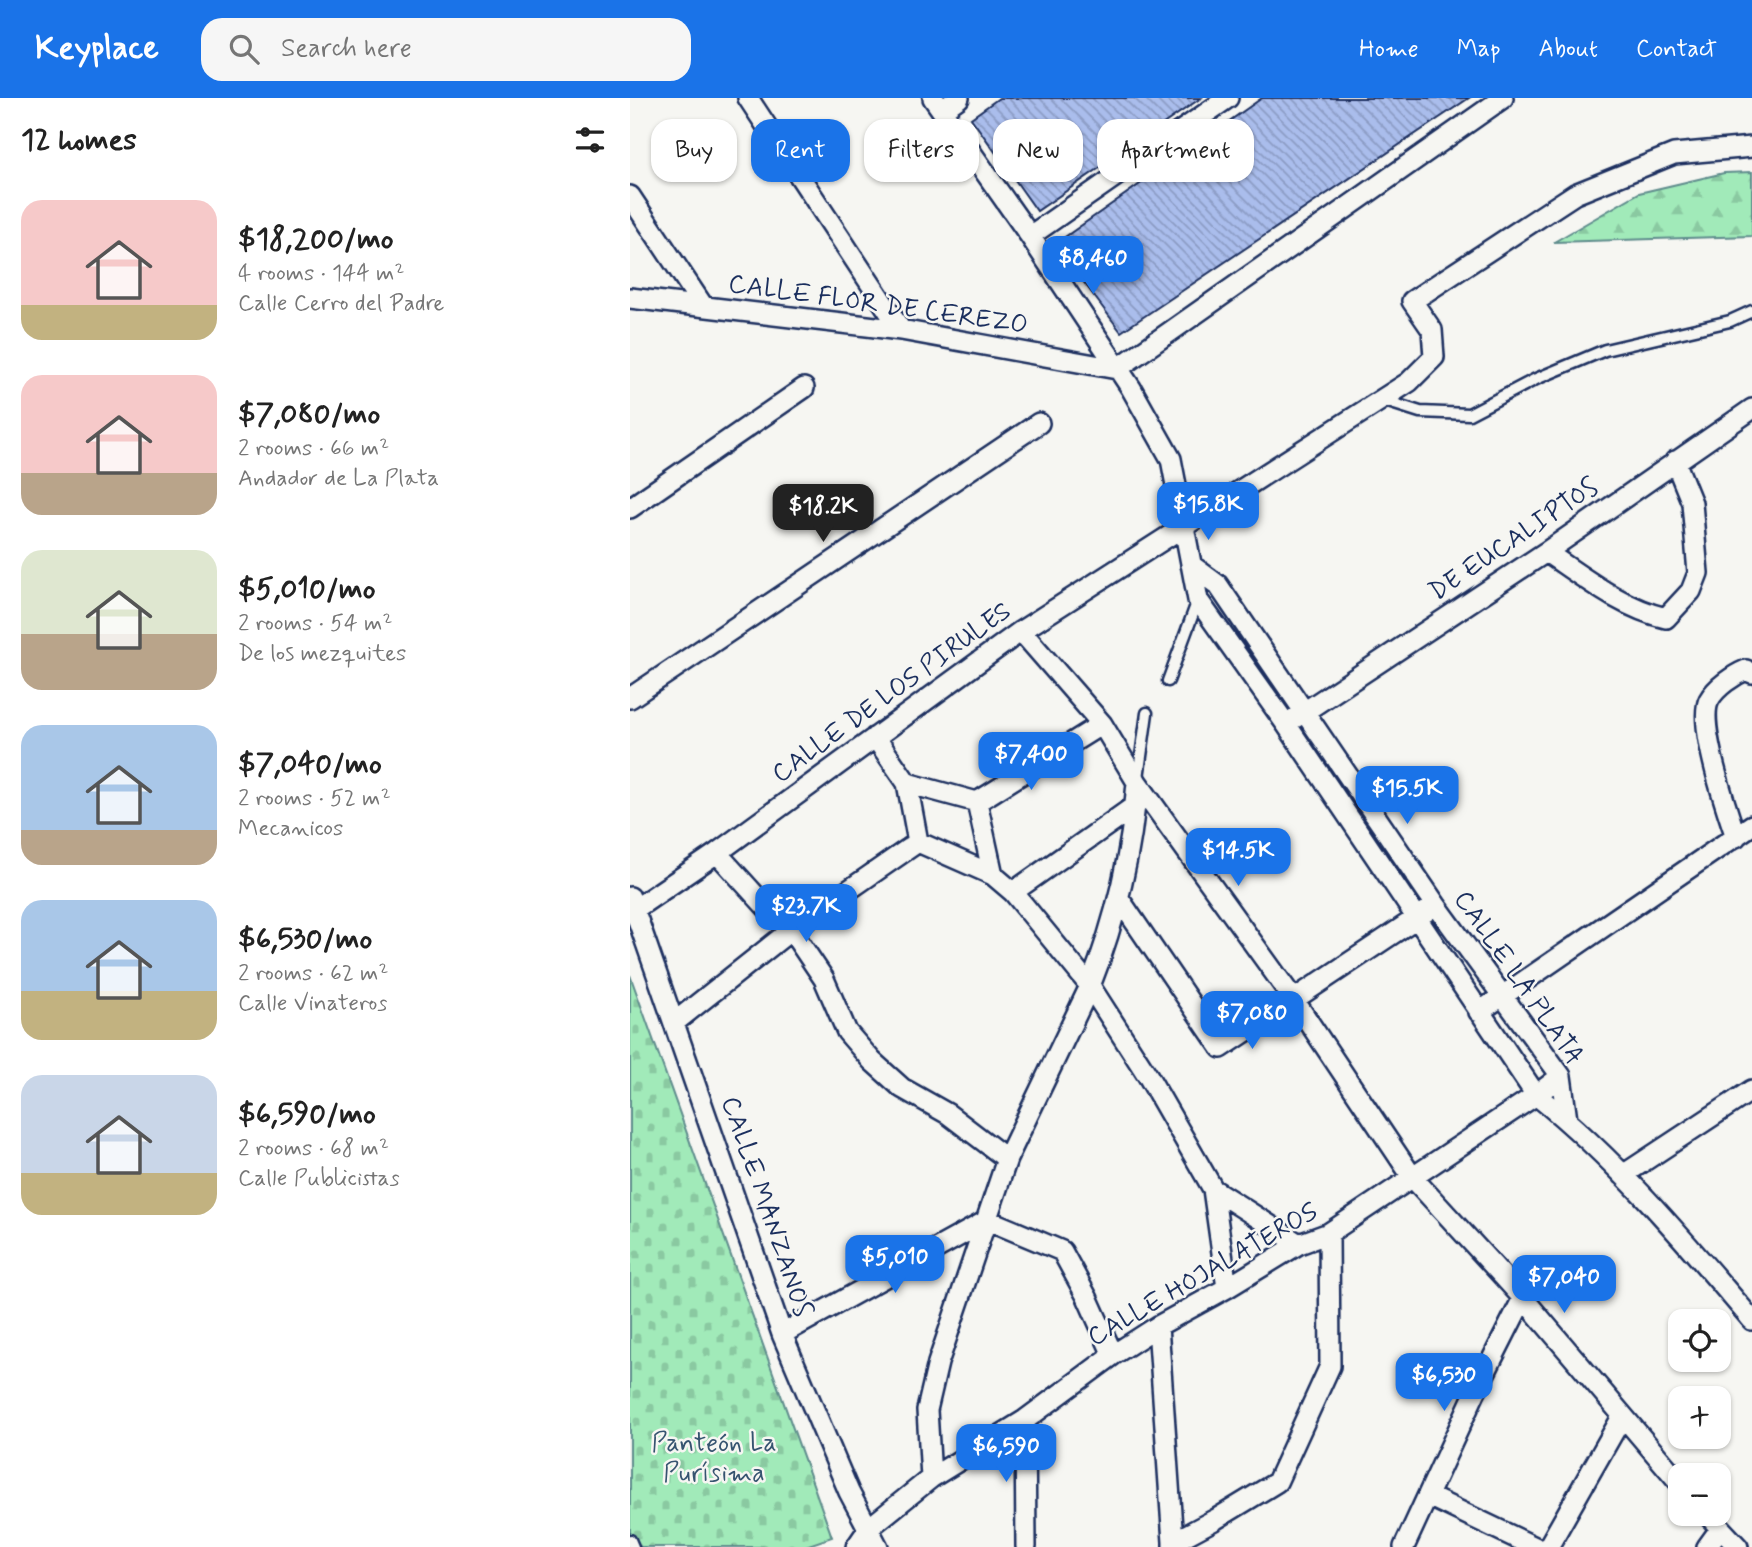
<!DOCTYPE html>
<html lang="en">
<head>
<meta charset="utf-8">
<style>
	body { margin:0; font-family:Mynerve,sans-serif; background:#f6f6f6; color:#222; height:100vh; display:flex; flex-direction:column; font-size:26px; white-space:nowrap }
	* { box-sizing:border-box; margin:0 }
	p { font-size:23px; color:#767676 }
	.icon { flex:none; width:38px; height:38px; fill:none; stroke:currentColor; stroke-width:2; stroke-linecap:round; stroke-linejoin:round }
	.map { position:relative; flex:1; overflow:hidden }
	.sheet { display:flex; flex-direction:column; background:#fff; width:630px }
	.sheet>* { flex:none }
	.banner { position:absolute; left:21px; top:21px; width:665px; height:63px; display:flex; gap:14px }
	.fabs { position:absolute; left:1038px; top:1211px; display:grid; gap:14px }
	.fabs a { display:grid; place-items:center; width:63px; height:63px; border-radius:14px; background:#fff; box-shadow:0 2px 5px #0004; font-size:35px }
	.price { position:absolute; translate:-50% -60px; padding:0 16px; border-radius:14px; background:#1a73e8; color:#fff; font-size:23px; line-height:46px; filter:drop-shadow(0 2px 4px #0008) }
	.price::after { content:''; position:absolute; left:50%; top:42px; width:21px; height:16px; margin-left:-10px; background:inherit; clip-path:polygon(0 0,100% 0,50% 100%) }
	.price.active { background:#222; color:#fff }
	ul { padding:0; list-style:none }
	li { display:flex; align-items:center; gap:21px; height:175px; padding:0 21px }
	li span { display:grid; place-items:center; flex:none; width:196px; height:140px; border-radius:21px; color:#555 }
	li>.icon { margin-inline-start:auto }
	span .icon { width:84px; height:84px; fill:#fffc; stroke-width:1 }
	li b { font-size:30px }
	h2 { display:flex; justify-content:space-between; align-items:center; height:84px; padding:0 21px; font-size:30px }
	.pill { padding:0 24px; border-radius:21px; background:#fff; box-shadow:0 2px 5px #0004; font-size:24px; line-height:63px }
	.pill.active { background:#1a73e8; color:#fff }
	header { display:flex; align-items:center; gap:42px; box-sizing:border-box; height:98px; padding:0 35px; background:#1a73e8; color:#fff }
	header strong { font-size:33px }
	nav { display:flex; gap:38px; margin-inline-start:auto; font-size:24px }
	.search { width:490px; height:63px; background:#f6f6f6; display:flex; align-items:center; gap:18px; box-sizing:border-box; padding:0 24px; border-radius:21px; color:#767676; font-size:26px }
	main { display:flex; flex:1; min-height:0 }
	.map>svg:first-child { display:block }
	.forest { fill:url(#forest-firs); stroke:#5e8c8c; stroke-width:2 }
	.cemetery { fill:url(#cemetery-stones); stroke:#5e8c8c; stroke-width:2 }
	.building { fill:url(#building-back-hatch); stroke:#1b2f5e; stroke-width:2 }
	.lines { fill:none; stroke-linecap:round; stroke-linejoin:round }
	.lane-casing { stroke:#1b2f5e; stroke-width:15 }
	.street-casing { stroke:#1b2f5e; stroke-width:24 }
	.lane { stroke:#f6f6f2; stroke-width:10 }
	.street { stroke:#f6f6f2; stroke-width:19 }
	.labels { text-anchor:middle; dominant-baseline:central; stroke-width:5; stroke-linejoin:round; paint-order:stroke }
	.street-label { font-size:26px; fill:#1b2f5e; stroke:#f6f6f2 }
	.park-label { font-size:26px; fill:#365470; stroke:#f6f6f2 }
</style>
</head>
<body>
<header>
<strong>Keyplace</strong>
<div class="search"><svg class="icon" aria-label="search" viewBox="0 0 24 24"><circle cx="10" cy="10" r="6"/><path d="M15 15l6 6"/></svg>Search here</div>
<nav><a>Home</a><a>Map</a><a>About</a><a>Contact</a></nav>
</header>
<main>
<section class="sheet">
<h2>12 homes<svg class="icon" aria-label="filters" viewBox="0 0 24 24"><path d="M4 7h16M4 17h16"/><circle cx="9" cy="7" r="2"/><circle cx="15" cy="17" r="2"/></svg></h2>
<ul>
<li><span style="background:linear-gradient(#f6c9c9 75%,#c2b280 0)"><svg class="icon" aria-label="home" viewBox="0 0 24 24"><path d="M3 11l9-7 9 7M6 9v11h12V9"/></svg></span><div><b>$18,200/mo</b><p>4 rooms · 144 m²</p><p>Calle Cerro del Padre</p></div></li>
<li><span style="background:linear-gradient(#f6c9c9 70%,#b9a48a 0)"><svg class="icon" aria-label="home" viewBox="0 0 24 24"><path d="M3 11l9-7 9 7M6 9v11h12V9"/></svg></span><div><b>$7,080/mo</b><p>2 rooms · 66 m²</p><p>Andador de La Plata</p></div></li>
<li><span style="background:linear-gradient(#dfe7d0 60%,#b9a48a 0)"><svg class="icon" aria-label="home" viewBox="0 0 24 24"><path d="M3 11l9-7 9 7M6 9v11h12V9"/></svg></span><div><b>$5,010/mo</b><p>2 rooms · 54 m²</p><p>De los mezquites</p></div></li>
<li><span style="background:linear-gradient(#a9c7e8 75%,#b9a48a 0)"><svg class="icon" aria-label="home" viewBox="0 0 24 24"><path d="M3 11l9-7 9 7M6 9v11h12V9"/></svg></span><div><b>$7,040/mo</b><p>2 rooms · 52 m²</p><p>Mecanicos</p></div></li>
<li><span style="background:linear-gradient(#a9c7e8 65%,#c2b280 0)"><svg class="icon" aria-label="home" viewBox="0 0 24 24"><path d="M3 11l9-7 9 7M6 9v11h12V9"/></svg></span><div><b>$6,530/mo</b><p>2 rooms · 62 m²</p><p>Calle Vinateros</p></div></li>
<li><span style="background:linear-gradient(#c9d6e8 70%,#c2b280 0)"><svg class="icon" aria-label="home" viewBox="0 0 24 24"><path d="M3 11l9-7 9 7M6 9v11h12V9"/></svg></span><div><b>$6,590/mo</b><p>2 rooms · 68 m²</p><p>Calle Publicistas</p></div></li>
</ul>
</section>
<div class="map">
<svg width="1122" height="1449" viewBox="0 0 1122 1449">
	<defs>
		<pattern id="forest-firs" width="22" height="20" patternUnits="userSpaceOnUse" patternTransform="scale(1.75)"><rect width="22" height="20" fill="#a1eab9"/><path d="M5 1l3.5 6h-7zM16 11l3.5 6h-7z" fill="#8ac9a1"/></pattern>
		<pattern id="cemetery-stones" width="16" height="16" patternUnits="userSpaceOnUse" patternTransform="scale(1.75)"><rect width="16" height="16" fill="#a1eab9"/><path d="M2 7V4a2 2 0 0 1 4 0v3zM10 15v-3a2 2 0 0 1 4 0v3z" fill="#8ac9a1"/></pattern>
		<pattern id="building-back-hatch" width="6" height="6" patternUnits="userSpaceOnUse" patternTransform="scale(1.75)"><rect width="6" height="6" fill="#aabdec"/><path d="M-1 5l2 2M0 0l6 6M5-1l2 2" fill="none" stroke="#8a9ac2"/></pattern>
	</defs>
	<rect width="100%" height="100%" fill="#f6f6f2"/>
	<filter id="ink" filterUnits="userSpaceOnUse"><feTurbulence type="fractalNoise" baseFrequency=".0143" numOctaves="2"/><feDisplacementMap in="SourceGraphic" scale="14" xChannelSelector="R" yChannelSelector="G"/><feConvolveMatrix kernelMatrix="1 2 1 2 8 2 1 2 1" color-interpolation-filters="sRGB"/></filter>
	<g filter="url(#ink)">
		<path class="forest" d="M 1122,74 L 1122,138 L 924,144 L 1009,95 L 1094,75 Z"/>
		<path class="cemetery" d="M 0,877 L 202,1439 L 173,1449 L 0,1449 Z"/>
		<path class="building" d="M 369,0 L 571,0 L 407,113 L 341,20 Z
			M 632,0 L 839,0 L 491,234 L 425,146 Z"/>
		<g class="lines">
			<defs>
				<path id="lane" d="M 752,302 L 790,314 L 839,316 L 906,281 L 975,252 L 1100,223 L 1122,213
					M 538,583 L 568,502
					M 508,680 L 517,615
					M 0,1442 L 3,1449"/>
				<path id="street" d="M 118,0 L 271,232
					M 303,0 L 400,138 L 501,290 L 541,361 L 568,502 L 656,626 L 906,997 C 987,1062 1055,1143 1122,1222
					M 312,12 L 329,0
					M 0,98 L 73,208
					M 400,138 L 598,0
					M 0,200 L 271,232 L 487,271 L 873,0
					M 0,410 L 174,290
					M 916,454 C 953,479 992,510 1036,520 L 1061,493 L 1068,475 L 1062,405 L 1045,363
					M 561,467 L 588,487 L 806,807 L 931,978 L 937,1022
					M 391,533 L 472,626 L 507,684 L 664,902 L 783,1080 L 893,1200 L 1050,1385
					M 0,600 L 409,325
					M 665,620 L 916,454 L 1122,311
					M 245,639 L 277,685 L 288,744 L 363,777 L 383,794 L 460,888 L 518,978 L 583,1091 L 597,1190
					M 277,685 L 347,704
					M 1106,739 C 1097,713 1067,625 1079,602 C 1086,589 1104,577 1116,572 L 1122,575
					M 87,755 L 147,821 L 161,832 L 194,881 L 217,934 L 242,963 L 272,990 L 318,1016 L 377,1061
					M 363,777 L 347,704 L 472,626
					M 383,794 L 506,707
					M 0,799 L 152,1236 L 219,1394 L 248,1449
					M 490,802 L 591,950 L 797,813
					M 5,811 L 87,755 L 391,533 L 779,284 L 804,259 L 802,232 L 782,203 L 945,96 L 1044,56 L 1122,49
					M 849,914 L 1122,727
					M 45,924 L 161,832 L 288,744
					M 993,1077 L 1122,992
					M 583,1091 L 669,1146
					M 528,1228 L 543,1444
					M 152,1236 L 358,1122 L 432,1153 L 457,1199 L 483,1257
					M 395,1322 L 396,1449
					M 301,1380 L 297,1312 L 308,1265 L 377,1061 L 460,888 C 486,822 502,755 507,684
					M 798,1398 L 905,1449
					M 1077,1416 L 1108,1449
					M 226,1449 L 239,1430 L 301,1380 L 395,1322 L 483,1257 L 528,1228 L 597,1190 L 669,1146 L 699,1135 L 906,997 L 931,978
					M 543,1449 L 543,1444 L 586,1421 L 647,1384 L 700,1268 L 699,1135
					M 774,1449 L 845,1295 L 893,1200
					M 918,1449 L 992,1319
					M 1077,1449 L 1090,1431"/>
			</defs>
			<use href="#lane" class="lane-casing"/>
			<use href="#street" class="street-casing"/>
			<use href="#lane" class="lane"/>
			<use href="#street" class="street"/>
		</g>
	</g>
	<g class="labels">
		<g class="street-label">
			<text transform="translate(248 207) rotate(8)">CALLE FLOR DE CEREZO</text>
			<text transform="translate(884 442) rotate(-34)">DE EUCALIPTOS</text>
			<text transform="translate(262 595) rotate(-36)">CALLE DE LOS PIRULES</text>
			<text transform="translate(888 880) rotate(55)">CALLE LA PLATA</text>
			<text transform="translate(136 1109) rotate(71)">CALLE MANZANOS</text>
			<text transform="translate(573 1177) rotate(-30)">CALLE HOJALATEROS</text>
		</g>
		<g class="park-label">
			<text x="84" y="1346">Panteón La<tspan x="84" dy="30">Purísima</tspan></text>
		</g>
	</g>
</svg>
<div class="fabs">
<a><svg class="icon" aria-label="locate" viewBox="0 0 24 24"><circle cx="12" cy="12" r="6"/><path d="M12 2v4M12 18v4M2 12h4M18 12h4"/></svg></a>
<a>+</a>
<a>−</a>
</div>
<b class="price" style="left:463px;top:198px">$8,460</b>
<b class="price" style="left:578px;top:444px">$15.8K</b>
<b class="price active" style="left:193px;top:446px">$18.2K</b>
<b class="price" style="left:401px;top:694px">$7,400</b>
<b class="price" style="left:777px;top:728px">$15.5K</b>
<b class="price" style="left:608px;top:790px">$14.5K</b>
<b class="price" style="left:176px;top:846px">$23.7K</b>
<b class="price" style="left:622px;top:953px">$7,080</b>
<b class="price" style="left:265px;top:1197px">$5,010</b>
<b class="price" style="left:934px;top:1217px">$7,040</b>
<b class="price" style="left:814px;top:1315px">$6,530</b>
<b class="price" style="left:376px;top:1386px">$6,590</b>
<div class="banner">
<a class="pill">Buy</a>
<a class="pill active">Rent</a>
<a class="pill">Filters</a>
<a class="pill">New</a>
<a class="pill">Apartment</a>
</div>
</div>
</main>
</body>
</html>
